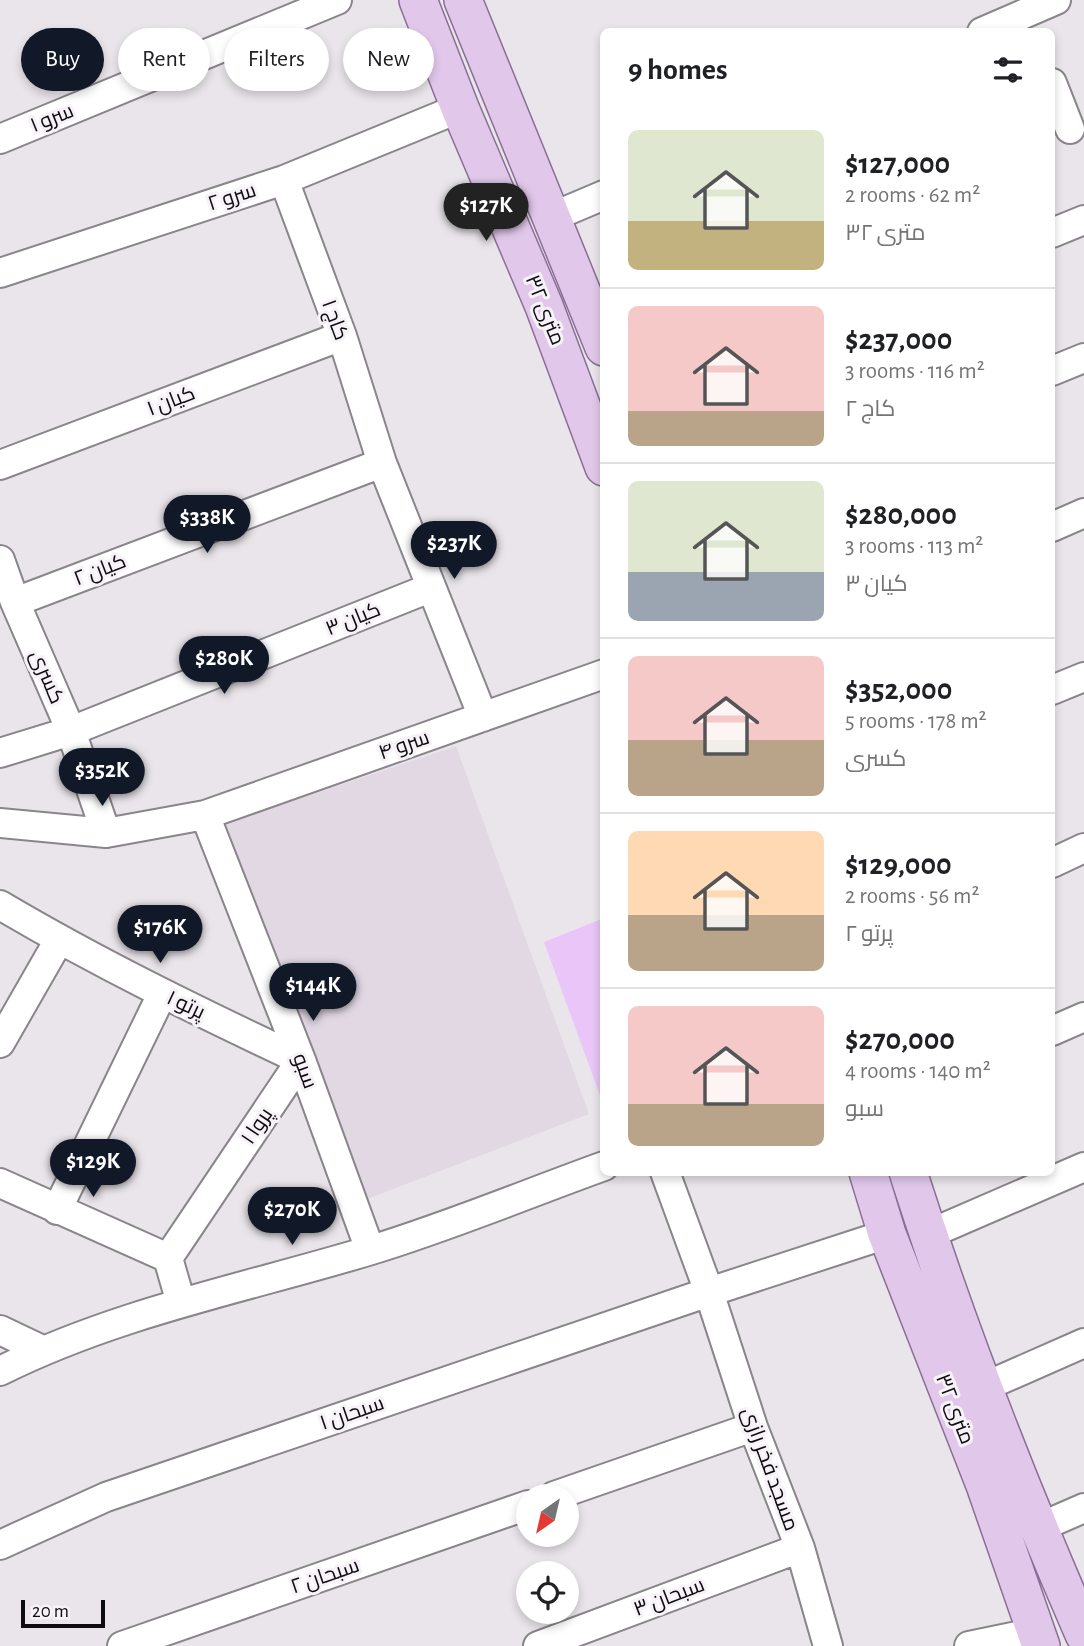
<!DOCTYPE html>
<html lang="en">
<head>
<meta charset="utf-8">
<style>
	body { margin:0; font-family:"Alegreya Sans",Cairo,sans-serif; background:#f6f6f6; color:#202124; height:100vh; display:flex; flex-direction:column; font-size:26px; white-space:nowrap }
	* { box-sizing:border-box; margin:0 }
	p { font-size:23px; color:#757577 }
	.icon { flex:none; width:38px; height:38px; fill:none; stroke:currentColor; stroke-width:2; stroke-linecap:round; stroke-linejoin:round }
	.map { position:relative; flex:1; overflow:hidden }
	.sheet { position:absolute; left:600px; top:28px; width:455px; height:1148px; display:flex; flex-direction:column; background:#fff; border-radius:10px; box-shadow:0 4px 10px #0003 }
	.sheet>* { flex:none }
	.banner { position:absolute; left:21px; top:28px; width:474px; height:63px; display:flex; gap:14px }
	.needle { width:46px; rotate:214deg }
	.buttons { position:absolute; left:516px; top:1484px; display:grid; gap:14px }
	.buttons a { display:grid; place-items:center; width:63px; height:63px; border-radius:50%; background:#fff; box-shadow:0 4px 10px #0003; font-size:35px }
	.scale { position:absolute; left:21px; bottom:18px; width:84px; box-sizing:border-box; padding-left:7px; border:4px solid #0d0c0e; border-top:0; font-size:19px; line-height:24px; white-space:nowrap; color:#0d0c0e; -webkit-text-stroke:5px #f6f2f8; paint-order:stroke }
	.price { position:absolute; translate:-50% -60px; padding:0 16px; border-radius:24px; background:#111827; color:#fff; font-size:23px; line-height:46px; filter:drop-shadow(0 2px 4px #0008) }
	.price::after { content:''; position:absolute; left:50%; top:42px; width:21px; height:16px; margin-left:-10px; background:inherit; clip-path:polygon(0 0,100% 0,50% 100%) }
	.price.current { background:#222; color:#fff }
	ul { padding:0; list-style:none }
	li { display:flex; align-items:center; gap:21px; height:175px; padding:0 28px }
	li+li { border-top:2px solid #e0e0e0 }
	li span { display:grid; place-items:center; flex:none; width:196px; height:140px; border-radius:10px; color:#555 }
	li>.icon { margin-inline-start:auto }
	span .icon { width:84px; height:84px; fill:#fffc; stroke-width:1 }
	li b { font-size:30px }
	h2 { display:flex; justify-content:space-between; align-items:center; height:84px; padding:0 28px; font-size:30px }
	.tag { padding:0 24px; border-radius:32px; background:#fff; box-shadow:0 4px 10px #0003; font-size:24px; line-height:63px }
	.tag.current { background:#111827; color:#fff }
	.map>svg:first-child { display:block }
	.built { fill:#e1d8e4 }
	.pitch { fill:#e9c5f8 }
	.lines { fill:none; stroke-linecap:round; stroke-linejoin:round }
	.minor-casing { stroke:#89858a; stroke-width:32 }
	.major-casing { stroke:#8a6e95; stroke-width:40 }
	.minor { stroke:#fff; stroke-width:28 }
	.major { stroke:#e1c8eb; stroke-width:37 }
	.labels { text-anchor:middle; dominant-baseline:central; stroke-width:6; stroke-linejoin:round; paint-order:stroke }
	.street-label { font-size:21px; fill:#0d0c0e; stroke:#f6f2f8 }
</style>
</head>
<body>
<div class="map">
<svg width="1084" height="1646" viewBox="0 0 1084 1646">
	<rect width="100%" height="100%" fill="#e9e5ea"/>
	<path class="built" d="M 456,746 L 589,1114 L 367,1199 L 222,825 Z"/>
	<path class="pitch" d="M 604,918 L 604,1106 L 544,942 Z"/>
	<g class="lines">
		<defs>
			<path id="minor" d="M 982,32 L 1056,0
				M 1052,83 L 1070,129
				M 0,139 L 337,0
				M 284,180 L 342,336 L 382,463 L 483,717
				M 552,217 L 604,195
				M 1052,233 L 1084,220
				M 0,273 L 284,180 L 460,108
				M 1052,371 L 1084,358
				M 0,465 L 342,336
				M 1052,527 L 1084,513
				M 0,560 L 15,602 L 71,731 L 106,833
				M 15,602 L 382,463
				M 1052,690 L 1084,677
				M 0,753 L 71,731 L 430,588
				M 205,815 L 301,1060 L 370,1250
				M 0,823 L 106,833 L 205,815 L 604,674
				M 1052,863 L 1084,848
				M 0,905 C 98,963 199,1012 301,1060 L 168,1258 L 181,1303
				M 1052,1031 L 1084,1017
				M 0,1043 L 59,940
				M 665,1172 L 709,1292 L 753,1427 L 800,1548 L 828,1646
				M 0,1183 L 168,1258
				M 57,1210 L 162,994
				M 927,1235 L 1084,1167
				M 0,1330 L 42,1350
				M 0,1371 C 116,1313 245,1288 368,1251 C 448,1227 526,1194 604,1166
				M 984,1387 L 1084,1343
				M 554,1496 L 753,1427
				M 1038,1528 L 1084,1508
				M 0,1545 L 106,1497 L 709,1292 L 887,1234
				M 122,1646 L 528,1505
				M 538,1646 L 800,1548
				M 969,1646 L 1036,1632"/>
			<path id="major" d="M 418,0 L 460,108 L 544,306 L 604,467
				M 463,0 L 604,347
				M 868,1172 L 887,1234 L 985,1485 L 1041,1646
				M 908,1172 C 958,1329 1018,1483 1084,1634"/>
		</defs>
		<use href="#minor" class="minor-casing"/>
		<use href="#major" class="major-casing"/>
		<use href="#minor" class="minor"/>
		<use href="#major" class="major"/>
	</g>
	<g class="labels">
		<g class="street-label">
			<text transform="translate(52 118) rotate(-22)">سرو ۱</text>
			<text transform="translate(232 197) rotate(-18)">سرو ۲</text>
			<text transform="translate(545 310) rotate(68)">۳۲ متری</text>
			<text transform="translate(335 320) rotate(70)">کاج ۱</text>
			<text transform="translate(171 401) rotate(-21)">کیان ۱</text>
			<text transform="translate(100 570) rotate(-21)">کیان ۲</text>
			<text transform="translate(353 619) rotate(-22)">کیان ۳</text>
			<text transform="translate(47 677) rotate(67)">کسری</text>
			<text transform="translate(404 745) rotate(-19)">سرو ۴</text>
			<text transform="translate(186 1005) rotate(25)">پرتو ۱</text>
			<text transform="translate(305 1071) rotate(70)">سبو</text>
			<text transform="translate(257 1126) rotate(-56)">پروا ۱</text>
			<text transform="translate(955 1409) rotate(69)">۳۲ متری</text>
			<text transform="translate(352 1413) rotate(-19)">سبحان ۱</text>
			<text transform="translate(770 1469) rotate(70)">مسجد فخر رازی</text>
			<text transform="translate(325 1576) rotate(-19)">سبحان ۲</text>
			<text transform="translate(669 1597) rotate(-21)">سبحان ۳</text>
		</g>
	</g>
</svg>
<div class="buttons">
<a><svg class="needle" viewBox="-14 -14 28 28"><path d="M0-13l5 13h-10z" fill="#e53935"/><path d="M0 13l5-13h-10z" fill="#757577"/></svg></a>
<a><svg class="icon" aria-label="locate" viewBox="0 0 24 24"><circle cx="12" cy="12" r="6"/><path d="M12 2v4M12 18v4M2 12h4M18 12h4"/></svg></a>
</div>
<div class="scale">20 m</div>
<b class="price current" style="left:486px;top:243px">$127K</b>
<b class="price" style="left:207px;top:555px">$338K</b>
<b class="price" style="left:454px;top:581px">$237K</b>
<b class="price" style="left:224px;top:696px">$280K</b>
<b class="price" style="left:102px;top:808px">$352K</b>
<b class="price" style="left:160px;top:965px">$176K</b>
<b class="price" style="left:313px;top:1023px">$144K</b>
<b class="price" style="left:93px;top:1199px">$129K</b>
<b class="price" style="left:292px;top:1247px">$270K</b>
<div class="banner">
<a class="tag current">Buy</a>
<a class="tag">Rent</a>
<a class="tag">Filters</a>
<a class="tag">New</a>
</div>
<section class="sheet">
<h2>9 homes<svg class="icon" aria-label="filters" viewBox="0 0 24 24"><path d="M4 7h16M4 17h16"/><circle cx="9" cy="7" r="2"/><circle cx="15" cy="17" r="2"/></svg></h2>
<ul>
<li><span style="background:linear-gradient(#dfe7d0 65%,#c2b280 0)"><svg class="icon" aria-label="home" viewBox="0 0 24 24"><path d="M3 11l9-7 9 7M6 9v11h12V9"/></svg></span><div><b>$127,000</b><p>2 rooms · 62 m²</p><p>۳۲ متری</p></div></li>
<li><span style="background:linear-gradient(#f6c9c9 75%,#b9a48a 0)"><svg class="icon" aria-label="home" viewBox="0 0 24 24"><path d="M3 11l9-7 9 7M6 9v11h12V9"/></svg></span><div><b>$237,000</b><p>3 rooms · 116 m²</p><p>کاج ۲</p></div></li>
<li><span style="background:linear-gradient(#dfe7d0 65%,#9aa5b1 0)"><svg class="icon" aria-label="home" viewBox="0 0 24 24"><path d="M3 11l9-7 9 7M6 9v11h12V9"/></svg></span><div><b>$280,000</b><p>3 rooms · 113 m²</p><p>کیان ۳</p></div></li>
<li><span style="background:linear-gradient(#f6c9c9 60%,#b9a48a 0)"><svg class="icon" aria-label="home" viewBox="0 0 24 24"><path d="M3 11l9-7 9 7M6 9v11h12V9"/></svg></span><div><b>$352,000</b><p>5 rooms · 178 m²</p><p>کسری</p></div></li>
<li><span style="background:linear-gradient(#ffd9b3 60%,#b9a48a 0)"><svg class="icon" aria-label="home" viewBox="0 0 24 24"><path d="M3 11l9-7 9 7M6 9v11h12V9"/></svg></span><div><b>$129,000</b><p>2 rooms · 56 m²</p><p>پرتو ۲</p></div></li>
<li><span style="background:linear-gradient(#f6c9c9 70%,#b9a48a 0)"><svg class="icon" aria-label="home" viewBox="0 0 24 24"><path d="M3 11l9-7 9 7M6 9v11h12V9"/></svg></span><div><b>$270,000</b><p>4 rooms · 140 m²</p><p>سبو</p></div></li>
</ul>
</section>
</div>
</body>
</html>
